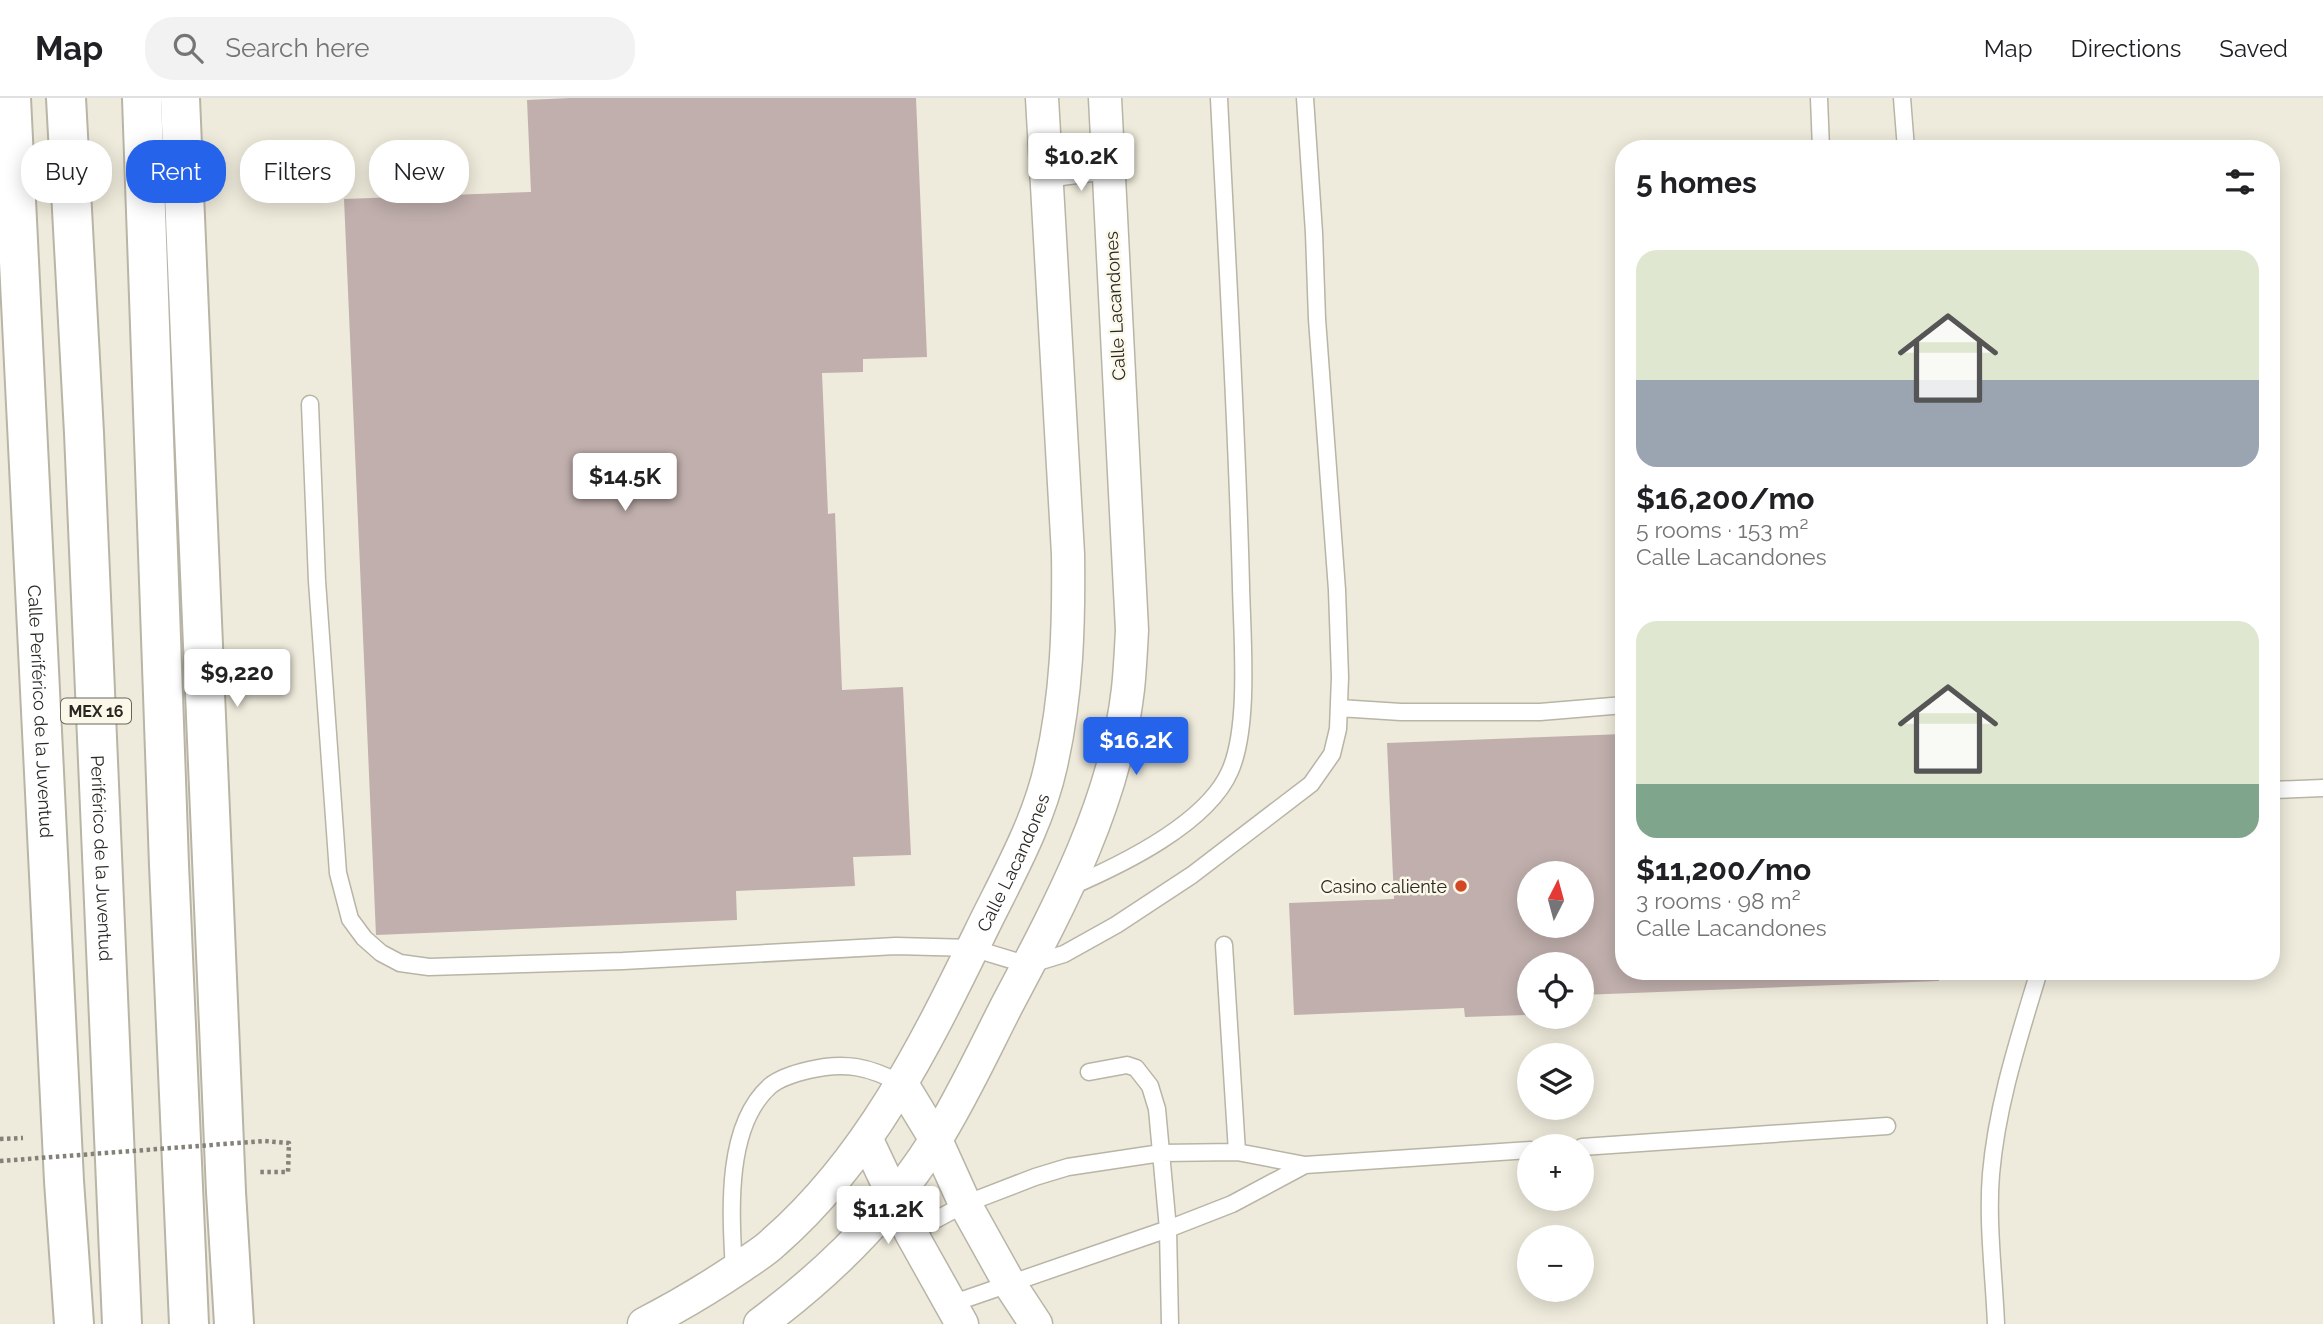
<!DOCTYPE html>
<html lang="en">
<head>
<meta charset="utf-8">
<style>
	body { margin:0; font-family:Raleway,sans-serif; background:#f2f2f2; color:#202124; height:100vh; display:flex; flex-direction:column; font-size:26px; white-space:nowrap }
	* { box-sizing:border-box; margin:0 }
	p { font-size:23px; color:#757577 }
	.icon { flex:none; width:38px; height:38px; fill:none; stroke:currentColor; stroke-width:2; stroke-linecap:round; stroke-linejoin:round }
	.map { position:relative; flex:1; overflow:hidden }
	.details { position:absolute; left:1615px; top:42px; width:665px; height:840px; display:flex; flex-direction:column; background:#fff; border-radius:28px; box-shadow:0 4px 18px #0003 }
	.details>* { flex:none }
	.banner { position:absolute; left:21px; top:42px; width:665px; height:63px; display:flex; gap:14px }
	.needle { width:46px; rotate:6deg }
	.tools { position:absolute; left:1517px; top:763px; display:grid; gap:14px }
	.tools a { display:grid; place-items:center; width:77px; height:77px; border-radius:50%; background:#fff; box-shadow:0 4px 18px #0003; font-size:35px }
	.price { position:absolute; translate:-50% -60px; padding:0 16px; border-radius:7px; background:#fff; color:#222; font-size:23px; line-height:46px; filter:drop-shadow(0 2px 4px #0008) }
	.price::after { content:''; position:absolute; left:50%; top:42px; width:21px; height:16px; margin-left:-10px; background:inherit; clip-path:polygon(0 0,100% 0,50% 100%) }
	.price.current { background:#2563eb; color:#fff }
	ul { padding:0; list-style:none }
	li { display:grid; align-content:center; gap:14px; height:371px; padding:0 21px }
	li span { display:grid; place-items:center; height:217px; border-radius:21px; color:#555 }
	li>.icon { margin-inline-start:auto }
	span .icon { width:126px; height:126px; fill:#fffc; stroke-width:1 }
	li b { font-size:30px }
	h2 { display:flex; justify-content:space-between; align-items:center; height:84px; padding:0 21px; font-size:30px }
	.tag { padding:0 24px; border-radius:28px; background:#fff; box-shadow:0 4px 18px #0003; font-size:24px; line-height:63px }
	.tag.current { background:#2563eb; color:#fff }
	header { display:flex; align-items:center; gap:42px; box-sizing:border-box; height:98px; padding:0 35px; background:#fff; border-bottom:2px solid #e0e0e0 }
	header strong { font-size:33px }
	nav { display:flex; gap:38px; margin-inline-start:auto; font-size:24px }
	.search { width:490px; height:63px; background:#f2f2f2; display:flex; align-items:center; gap:18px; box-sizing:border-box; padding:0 24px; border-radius:28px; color:#757577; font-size:26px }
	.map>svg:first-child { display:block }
	.building { fill:#c0afac; fill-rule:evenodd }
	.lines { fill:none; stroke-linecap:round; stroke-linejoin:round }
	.service-casing { stroke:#b8b5a6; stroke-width:19 }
	.minor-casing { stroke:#b8b5a6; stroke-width:35 }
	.secondary-casing { stroke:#b8b5a6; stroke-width:42 }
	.trunk-casing { stroke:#b8b5a6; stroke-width:42 }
	.path { stroke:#848278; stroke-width:4.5; stroke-dasharray:3.5 3.5; stroke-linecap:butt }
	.service { stroke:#fff; stroke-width:16 }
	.minor { stroke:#fff; stroke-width:32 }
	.secondary { stroke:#fff; stroke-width:38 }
	.trunk { stroke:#fff; stroke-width:38 }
	.path-bridge { stroke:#848278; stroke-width:4.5; stroke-dasharray:3.5 3.5; stroke-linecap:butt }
	.poi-dot { fill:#d24825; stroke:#fbf8e9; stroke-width:2.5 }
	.labels { text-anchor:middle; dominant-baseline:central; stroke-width:5; stroke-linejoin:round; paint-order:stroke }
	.shield { fill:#fbf8e9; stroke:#67665d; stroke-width:2 }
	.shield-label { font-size:16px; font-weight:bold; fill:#282721 }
	.street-label { font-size:18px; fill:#282721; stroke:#fbf8e9 }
	.poi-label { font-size:18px; fill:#282721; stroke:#fbf8e9; text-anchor:end }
</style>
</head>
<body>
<header>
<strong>Map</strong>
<div class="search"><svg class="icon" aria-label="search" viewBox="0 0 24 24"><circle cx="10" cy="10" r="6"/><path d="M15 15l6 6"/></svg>Search here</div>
<nav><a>Map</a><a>Directions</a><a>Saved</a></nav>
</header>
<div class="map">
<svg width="2323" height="1226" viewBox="0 0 2323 1226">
	<rect width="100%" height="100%" fill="#eeebdc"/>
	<path class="building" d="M 570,0 L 916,0 L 927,259 L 863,261 L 863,274 L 822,275 L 828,416 L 835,415 L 842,592 L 903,589 L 911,757 L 853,759 L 855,788 L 736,793 L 737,822 L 376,837 L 344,101 L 531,94 L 527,2 Z
		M 1624,636 L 1624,873 L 1939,873 L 1939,883 L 1582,897 L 1582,866 L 1530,866 L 1530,917 L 1465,919 L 1464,910 L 1294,917 L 1289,805 L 1394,801 L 1387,645 ZM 1530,775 L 1582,775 L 1582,828 L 1530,828 Z"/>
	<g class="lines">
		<defs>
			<path id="service" d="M 1819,0 L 1821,51
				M 1902,0 L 1906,51
				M 310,306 L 317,483 L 338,775 L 350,821 L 364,840 L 381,855 L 400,865 L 429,869 L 623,863 L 896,848 L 972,850 L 1028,867 L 1064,856 L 1116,827 L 1192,777 L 1311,686 L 1332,656 L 1338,631 L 1340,579 L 1337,492 L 1317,221 L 1314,135 L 1305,0
				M 1339,610 L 1401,614 L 1540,614 L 1624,607
				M 2272,692 L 2323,690
				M 1070,789 C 1121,767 1207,726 1230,673 C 1250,628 1242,538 1241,488 C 1237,325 1227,163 1219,0
				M 1224,847 L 1237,1054
				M 1089,974 L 1127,967 L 1136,970 L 1150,988 L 1157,1011 L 1168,1131 L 1170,1226
				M 1582,1049 L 1887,1028
				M 911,1135 L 965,1106 L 1035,1079 L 1068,1069 L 1161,1055 L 1237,1054 L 1305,1067 L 1530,1052
				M 734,1173 C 731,1117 724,1029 770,988 C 781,979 796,975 809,972 C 845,963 870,969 902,986
				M 951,1206 L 1168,1131 L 1232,1106 L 1305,1067
				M 1996,1226 C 1994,1177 1987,1125 1991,1076 C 1997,1006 2019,940 2039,873"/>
			<g id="minor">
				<path d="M 1047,73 L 1108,65"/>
				<path d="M 902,986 L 936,1042 L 965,1106 L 1009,1185 L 1036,1226"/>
				<path d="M 867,1042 L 911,1135 L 962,1226"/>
				<path id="s1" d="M 644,1226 C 677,1209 709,1190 740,1169 C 751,1161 764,1154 774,1144 C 869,1061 924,949 979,837 C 1005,783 1038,727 1051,667 C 1067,597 1069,527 1068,456 L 1042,0"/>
				<path d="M 760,1226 C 829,1175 889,1116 935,1043 C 962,1000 984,952 1007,907 C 1060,807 1115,705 1128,591 C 1130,572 1131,552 1132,532 L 1105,0"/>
			</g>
			<g id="secondary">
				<path id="s2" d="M 11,0 L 64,1083 L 74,1226"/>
				<path d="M 180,0 L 226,1094 L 234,1226"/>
			</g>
			<g id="trunk">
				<path id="s3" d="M 66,0 L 84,335 L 122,1226"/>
				<path d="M 142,0 L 169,767 L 189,1226"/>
			</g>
		</defs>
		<use href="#service" class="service-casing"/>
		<use href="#minor" class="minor-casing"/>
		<use href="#secondary" class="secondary-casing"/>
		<use href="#trunk" class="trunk-casing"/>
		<path class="path" d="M 0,1041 L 23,1040"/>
		<use href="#service" class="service"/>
		<use href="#minor" class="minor"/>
		<use href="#secondary" class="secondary"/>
		<use href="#trunk" class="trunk"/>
		<path class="path-bridge" d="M 0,1063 L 264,1043 L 289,1045 L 288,1074 L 258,1074"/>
	</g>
	<circle class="poi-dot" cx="1461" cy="788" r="7"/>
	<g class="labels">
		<rect class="shield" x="61" y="600.5" width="70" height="25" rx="5"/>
		<g class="shield-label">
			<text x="96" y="613">MEX 16</text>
		</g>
		<g class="street-label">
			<text transform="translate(1115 208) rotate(-93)">Calle Lacandones</text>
			<text stroke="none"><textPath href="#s2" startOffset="614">Calle Periférico de la Juventud</textPath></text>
			<text stroke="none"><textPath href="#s3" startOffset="761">Periférico de la Juventud</textPath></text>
			<text stroke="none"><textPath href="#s1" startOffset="606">Calle Lacandones</textPath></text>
		</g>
		<g class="poi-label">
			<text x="1447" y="788">Casino caliente</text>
		</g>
	</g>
</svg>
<div class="tools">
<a><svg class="needle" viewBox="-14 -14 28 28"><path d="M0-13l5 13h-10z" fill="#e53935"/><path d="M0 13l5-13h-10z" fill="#757577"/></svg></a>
<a><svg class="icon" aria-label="locate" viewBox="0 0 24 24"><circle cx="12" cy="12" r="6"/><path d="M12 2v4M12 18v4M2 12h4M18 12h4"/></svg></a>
<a><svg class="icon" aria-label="layers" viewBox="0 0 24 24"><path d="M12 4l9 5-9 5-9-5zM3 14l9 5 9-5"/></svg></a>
<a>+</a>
<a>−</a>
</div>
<b class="price" style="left:1081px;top:95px">$10.2K</b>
<b class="price" style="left:625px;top:415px">$14.5K</b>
<b class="price" style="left:237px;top:611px">$9,220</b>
<b class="price current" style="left:1136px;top:679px">$16.2K</b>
<b class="price" style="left:888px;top:1148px">$11.2K</b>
<div class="banner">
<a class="tag">Buy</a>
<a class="tag current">Rent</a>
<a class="tag">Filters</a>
<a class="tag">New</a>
</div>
<section class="details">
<h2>5 homes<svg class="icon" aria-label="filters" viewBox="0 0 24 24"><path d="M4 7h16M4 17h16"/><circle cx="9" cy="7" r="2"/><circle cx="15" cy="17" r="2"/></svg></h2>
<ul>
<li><span style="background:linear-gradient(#dfe7d0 60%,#9aa5b1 0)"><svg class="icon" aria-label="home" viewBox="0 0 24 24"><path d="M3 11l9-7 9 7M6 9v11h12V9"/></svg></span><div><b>$16,200/mo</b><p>5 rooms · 153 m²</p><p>Calle Lacandones</p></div></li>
<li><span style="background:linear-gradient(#dfe7d0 75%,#7fa58c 0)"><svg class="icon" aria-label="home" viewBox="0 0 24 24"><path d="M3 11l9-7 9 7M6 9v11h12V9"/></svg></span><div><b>$11,200/mo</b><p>3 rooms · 98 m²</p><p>Calle Lacandones</p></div></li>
</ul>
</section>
</div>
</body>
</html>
